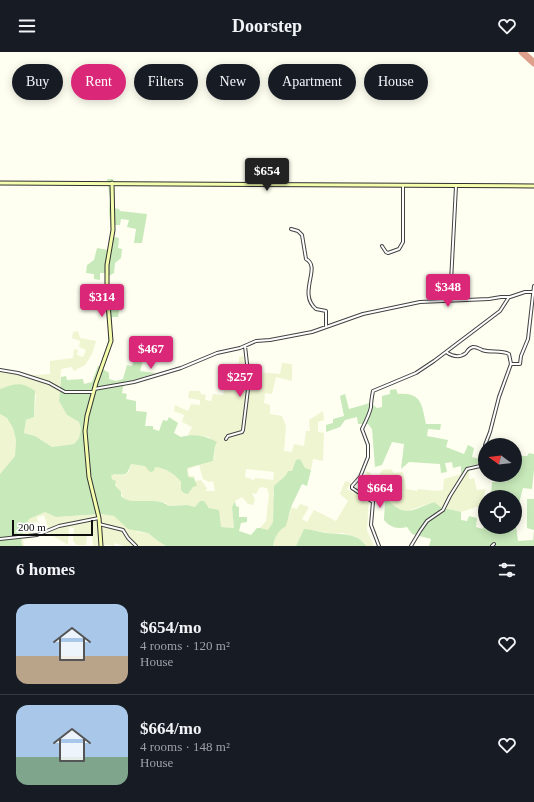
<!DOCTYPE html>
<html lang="en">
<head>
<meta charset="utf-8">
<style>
	body { margin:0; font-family:Georgia,serif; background:#242831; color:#f1f3f6; height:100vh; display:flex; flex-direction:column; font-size:15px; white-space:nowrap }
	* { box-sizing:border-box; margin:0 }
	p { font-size:13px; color:#9ea1a6 }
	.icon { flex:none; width:22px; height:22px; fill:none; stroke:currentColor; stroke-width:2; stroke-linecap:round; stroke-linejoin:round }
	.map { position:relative; height:494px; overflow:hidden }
	.details { display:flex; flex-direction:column; background:#171b24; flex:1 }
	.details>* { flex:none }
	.top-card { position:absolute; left:12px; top:12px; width:510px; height:36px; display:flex; gap:8px }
	.needle { width:26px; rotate:285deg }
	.controls { position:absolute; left:478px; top:386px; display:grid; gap:8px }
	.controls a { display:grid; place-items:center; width:44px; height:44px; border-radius:50%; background:#171b24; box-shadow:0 2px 10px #0003; font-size:20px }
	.scale { position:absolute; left:12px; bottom:10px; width:81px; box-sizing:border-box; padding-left:4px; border:2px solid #0f0f0f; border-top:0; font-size:11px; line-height:14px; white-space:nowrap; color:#0f0f0f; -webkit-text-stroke:3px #fff; paint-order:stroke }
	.price { position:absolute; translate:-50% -34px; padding:0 9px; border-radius:4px; background:#db2777; color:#fff; font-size:13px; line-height:26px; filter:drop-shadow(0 1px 2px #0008) }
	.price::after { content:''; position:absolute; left:50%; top:24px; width:12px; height:9px; margin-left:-6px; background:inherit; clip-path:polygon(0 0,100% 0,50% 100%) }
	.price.selected { background:#222; color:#fff }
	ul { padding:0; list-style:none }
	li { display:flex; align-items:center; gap:12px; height:100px; padding:0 16px }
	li+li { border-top:1px solid #363941 }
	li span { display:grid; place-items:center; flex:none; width:112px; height:80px; border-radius:12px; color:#555 }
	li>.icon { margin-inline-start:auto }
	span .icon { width:48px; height:48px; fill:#fffc; stroke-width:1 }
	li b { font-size:17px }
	h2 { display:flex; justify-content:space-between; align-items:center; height:48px; padding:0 16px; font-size:17px }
	.tag { padding:0 14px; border-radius:18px; background:#171b24; box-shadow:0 2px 10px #0003; font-size:14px; line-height:36px }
	.tag.selected { background:#db2777; color:#fff }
	header { display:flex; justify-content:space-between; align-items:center; height:52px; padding:0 16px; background:#171b24; font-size:18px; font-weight:700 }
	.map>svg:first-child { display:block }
	.farmland { fill:#f0f5d1; fill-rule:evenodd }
	.green { fill:#c8e9ba }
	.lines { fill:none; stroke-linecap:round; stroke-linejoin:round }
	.taxiway { stroke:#dea08c; stroke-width:7 }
	.street-casing { stroke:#424242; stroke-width:4 }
	.secondary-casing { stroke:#313131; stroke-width:5 }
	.street { stroke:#fff; stroke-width:2 }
	.secondary { stroke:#f5fead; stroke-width:3 }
</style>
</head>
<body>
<header><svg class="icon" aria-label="menu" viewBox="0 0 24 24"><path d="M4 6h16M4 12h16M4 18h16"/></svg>Doorstep<svg class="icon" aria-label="heart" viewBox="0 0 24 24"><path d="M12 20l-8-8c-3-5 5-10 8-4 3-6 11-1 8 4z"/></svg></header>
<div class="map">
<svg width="534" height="494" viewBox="0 0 534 494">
	<rect width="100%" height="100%" fill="#fefff1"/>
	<path class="farmland" d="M 78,279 L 80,286 L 96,289 L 92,302 L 85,313 L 74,319 L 72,315 L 61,317 L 59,349 L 67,363 L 79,370 L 81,377 L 79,386 L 74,392 L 52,395 L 35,384 L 24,381 L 26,368 L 34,365 L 36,343 L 18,332 L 0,337 L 0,316 L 34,323 L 50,322 L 50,309 L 73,306 L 74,297 L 78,298 L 77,303 L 83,305 L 86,298 L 79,295 L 80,289 L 72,286 L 73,280 Z
		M 244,304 L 245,310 L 255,312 L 255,320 L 280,322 L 282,311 L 292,312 L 292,329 L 276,325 L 272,342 L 265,341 L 264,351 L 270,353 L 270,362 L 282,364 L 286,374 L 284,399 L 292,400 L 294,392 L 304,394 L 306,379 L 310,379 L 309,368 L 323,359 L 324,368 L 318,370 L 318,380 L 324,381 L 323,409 L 313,407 L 311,418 L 305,416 L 300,407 L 292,419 L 281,427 L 273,441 L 274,447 L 273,470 L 268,479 L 260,476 L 266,469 L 269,442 L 267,436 L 260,435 L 256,442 L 252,441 L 255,448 L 253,453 L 248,452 L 242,445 L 235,449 L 232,455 L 234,476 L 221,475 L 212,457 L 200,449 L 195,455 L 187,453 L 169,454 L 166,451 L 158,450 L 127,449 L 124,447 L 111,424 L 114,422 L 122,423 L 129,420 L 131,412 L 159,415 L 173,421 L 181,430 L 188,442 L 193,435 L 196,434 L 188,425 L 187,416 L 214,407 L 215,394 L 209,385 L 188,383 L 192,375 L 182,370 L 184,363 L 174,359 L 175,353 L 188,359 L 191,352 L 200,353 L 200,348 L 188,346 L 189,339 L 200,339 L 201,342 L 206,343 L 205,348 L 211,349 L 213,342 L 223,343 L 224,339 L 231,338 L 232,330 L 224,330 L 224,324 L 235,324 L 235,312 L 239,311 L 239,305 ZM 199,413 L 203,427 L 209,430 L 213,429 L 215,439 L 206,439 L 207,436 L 201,428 L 195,429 L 194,424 L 189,424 L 188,417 ZM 246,417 L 274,420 L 273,428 L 255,426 L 254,428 L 245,425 Z
		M 0,362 L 7,366 L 13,376 L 16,388 L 15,404 L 0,422 Z
		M 391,417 L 394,421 L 403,420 L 406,437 L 417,439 L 418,437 L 435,439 L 443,438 L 444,427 L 469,420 L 469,427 L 474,426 L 477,438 L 486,437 L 480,454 L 461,460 L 444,456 L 442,456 L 434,450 L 407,459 L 396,456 L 389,449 L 369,448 L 367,478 L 374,494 L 366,494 L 364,490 L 356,485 L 342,481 L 334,482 L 304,477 L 296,494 L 273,494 L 275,485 L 290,462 L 291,455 L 297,457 L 300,452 L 309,455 L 302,467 L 307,470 L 314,458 L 336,469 L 348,449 L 340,442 L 345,429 L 351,431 L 347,437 L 353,441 L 357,436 L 366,438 L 369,434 L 365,430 L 366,419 L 371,421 L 370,430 L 376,431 L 378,441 L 386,443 L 387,434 L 378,432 L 379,424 L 382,418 Z
		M 45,460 L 56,465 L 101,462 L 115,464 L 138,480 L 148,481 L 158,489 L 166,494 L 124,494 L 114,491 L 114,494 L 108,493 L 93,494 L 92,484 L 87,484 L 86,493 L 77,493 L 73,489 L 74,476 L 69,475 L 68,493 L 50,482 L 44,463 L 37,465 L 38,470 L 29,472 L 33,486 L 23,487 L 24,494 L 22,494 L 21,486 L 29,467 Z"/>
	<path class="green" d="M 107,127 L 113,127 L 113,156 L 119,157 L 120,159 L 147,162 L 142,191 L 134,191 L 136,177 L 127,175 L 129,168 L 121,167 L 120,173 L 114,173 L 114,185 L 119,186 L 118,196 L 122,197 L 121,206 L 115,211 L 114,221 L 107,225 L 108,254 L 111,255 L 116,252 L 118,246 L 121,247 L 118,265 L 109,265 L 111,289 L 103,317 L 109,321 L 109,327 L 116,329 L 123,327 L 127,313 L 132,314 L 135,306 L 143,309 L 140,319 L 156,321 L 124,331 L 122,341 L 127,342 L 126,347 L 136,349 L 136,359 L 147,360 L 145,374 L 153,374 L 153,377 L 159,379 L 163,368 L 167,369 L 169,365 L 178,371 L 174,381 L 181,385 C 193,381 206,384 217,390 L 215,394 L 213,409 L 187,416 L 188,425 L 194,426 L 197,434 L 193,435 L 188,442 L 184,441 L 181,438 L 181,430 C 175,422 166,416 155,415 L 154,419 L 150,420 L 145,414 L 131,412 C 127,424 125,423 114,422 L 111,424 L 113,428 L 116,429 L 115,433 L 121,440 L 121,444 C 131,455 156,443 169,454 L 187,453 L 195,455 L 200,449 L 204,449 L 209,456 L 219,458 L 221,475 L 234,476 L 232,455 L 235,449 L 236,454 L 239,455 L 239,465 L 247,465 L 247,470 L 241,471 L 239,479 L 251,483 L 257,476 L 260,476 L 268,478 L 273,470 L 274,434 L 286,423 L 288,419 L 292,419 L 296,408 L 300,407 L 305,416 L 311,418 L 307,434 L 302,432 L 291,455 L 286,474 C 278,479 275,484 273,494 L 166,494 L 158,489 L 148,481 L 128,477 L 114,464 L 101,462 L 56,465 L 45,460 L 29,467 L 21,486 L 22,494 L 0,494 L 0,422 L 15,404 L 16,388 L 13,376 L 7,366 L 0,362 L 0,337 C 16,332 20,329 35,339 L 34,365 L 26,368 L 24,381 L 35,384 L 52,395 L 74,392 L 79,386 L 81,377 L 79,370 L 67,363 L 59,349 L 61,325 L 66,324 L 67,328 L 83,327 L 84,332 L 92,330 L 98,314 L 100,314 L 108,290 L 108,272 L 106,263 L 105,221 L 100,221 L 100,228 L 94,227 L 94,222 L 86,221 L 87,213 L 94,208 L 97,196 L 108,198 L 111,180 L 109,159 L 110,147 Z
		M 396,337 L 398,342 C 422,340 422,354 426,372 L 441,372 L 440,378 L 428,377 L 427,384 L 448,388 L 446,395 L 464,402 L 468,393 L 474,396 L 472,405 L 480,407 L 478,412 L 469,414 L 469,420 L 461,422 L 461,414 L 453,416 L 452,410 L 445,411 L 447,420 L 441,421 L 440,412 L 409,410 L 401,417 L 404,392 L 392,390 L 382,413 L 375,415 L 372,377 L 368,372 L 358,372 L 357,365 L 345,368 L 340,375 L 326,380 L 326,373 L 333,371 L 333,367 L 344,364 L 340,344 L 345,342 L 349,357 L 370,351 L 377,356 L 382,355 L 382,344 L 390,342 L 390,338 Z
		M 529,401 L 534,402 L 534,418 L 532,437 L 523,436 L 515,466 L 518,489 L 533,488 L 534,478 L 527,476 L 527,447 L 534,447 L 534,494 L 429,494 L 431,487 L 412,482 L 407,475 C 397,477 391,476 384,468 L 385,450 L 369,450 L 369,448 L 389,449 C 405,466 415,457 434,450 L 442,456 L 444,456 L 461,460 L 461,468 L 467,469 L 469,464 L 477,466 L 476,475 L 483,477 L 484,471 L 485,475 L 515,475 L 515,445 L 491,445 L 492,430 L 506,430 L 507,423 L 515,423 L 515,404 L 527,404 Z
		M 304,477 C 311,477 318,480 326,481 C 339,483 358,480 366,494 L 296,494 Z"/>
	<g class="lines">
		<path class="taxiway" d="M 522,0 L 534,11"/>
		<defs>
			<path id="street" d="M 291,177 L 298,179 L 302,183 L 306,207 C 322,215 297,241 316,257 L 326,259 L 326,274
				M 382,194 L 386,200 L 388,201 L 399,197 L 403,190 L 403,134
				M 450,249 L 456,134
				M 446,300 C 452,304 459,307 466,301 C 468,298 469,296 473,295 C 477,295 478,296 482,298 C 491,301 501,298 509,302 L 511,312 L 499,345 L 490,380 L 485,393
				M 511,312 L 520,312 L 521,304 L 528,287 L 534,234
				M 0,318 L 18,321 L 49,331 L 65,340 L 93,340
				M 94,337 L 134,330 L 181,316 L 217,301 L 240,296 L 256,289 L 270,288 L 312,280 L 363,262 L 420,250 L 489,247 L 501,245 L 510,245 L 525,240 L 534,240
				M 226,387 L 228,384 L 242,380 L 243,378 L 249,329 L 245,294
				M 99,472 L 123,478 L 128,486 L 136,494
				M 0,487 L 37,483 L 59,474 L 99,466
				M 379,494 L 371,473 L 373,450 L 352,436 L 352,434 L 360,425 L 368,405 L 368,393 L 362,377 C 365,371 370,361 371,355 C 371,350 372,344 373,339 L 416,321 L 434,309 L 500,259 L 509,245
				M 411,494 L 420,479 L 427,469 L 443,458 L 450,444 L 467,417 L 480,414 L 485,394
				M 492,494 L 494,492"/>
			<path id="secondary" d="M 0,131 L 534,134
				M 101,494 L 99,466 L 89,425 L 85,379 L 87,364 L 96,331 L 111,289 L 107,238 L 107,213 L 113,178 L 112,131"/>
		</defs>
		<use href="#street" class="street-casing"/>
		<use href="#secondary" class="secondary-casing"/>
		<use href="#street" class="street"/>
		<use href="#secondary" class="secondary"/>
	</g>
</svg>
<div class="controls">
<a><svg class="needle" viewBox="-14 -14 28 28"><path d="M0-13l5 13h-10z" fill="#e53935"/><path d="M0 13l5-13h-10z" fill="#9ea1a6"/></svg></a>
<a><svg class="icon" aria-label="locate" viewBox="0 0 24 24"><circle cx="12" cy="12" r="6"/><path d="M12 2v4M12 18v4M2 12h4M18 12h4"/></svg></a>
</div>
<div class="scale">200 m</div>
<b class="price selected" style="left:267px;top:140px">$654</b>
<b class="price" style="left:448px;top:256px">$348</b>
<b class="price" style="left:102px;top:266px">$314</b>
<b class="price" style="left:151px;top:318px">$467</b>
<b class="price" style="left:240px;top:346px">$257</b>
<b class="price" style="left:380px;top:457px">$664</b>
<div class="top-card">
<a class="tag">Buy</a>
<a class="tag selected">Rent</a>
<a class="tag">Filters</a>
<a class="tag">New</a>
<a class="tag">Apartment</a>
<a class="tag">House</a>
</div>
</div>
<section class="details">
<h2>6 homes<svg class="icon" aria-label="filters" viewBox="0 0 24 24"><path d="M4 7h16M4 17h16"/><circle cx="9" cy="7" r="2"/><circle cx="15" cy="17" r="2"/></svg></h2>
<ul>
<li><span style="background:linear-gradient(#a9c7e8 65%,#b9a48a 0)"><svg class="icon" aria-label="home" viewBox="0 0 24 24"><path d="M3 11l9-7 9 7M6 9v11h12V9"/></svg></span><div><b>$654/mo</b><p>4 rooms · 120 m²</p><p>House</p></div><svg class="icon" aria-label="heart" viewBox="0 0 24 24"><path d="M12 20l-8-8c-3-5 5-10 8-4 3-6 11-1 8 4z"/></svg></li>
<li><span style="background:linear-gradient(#a9c7e8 65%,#7fa58c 0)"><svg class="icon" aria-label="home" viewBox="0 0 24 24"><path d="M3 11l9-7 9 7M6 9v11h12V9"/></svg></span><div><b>$664/mo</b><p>4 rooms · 148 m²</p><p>House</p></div><svg class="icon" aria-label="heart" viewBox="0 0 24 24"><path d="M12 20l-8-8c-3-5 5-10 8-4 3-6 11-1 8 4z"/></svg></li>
</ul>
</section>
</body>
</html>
